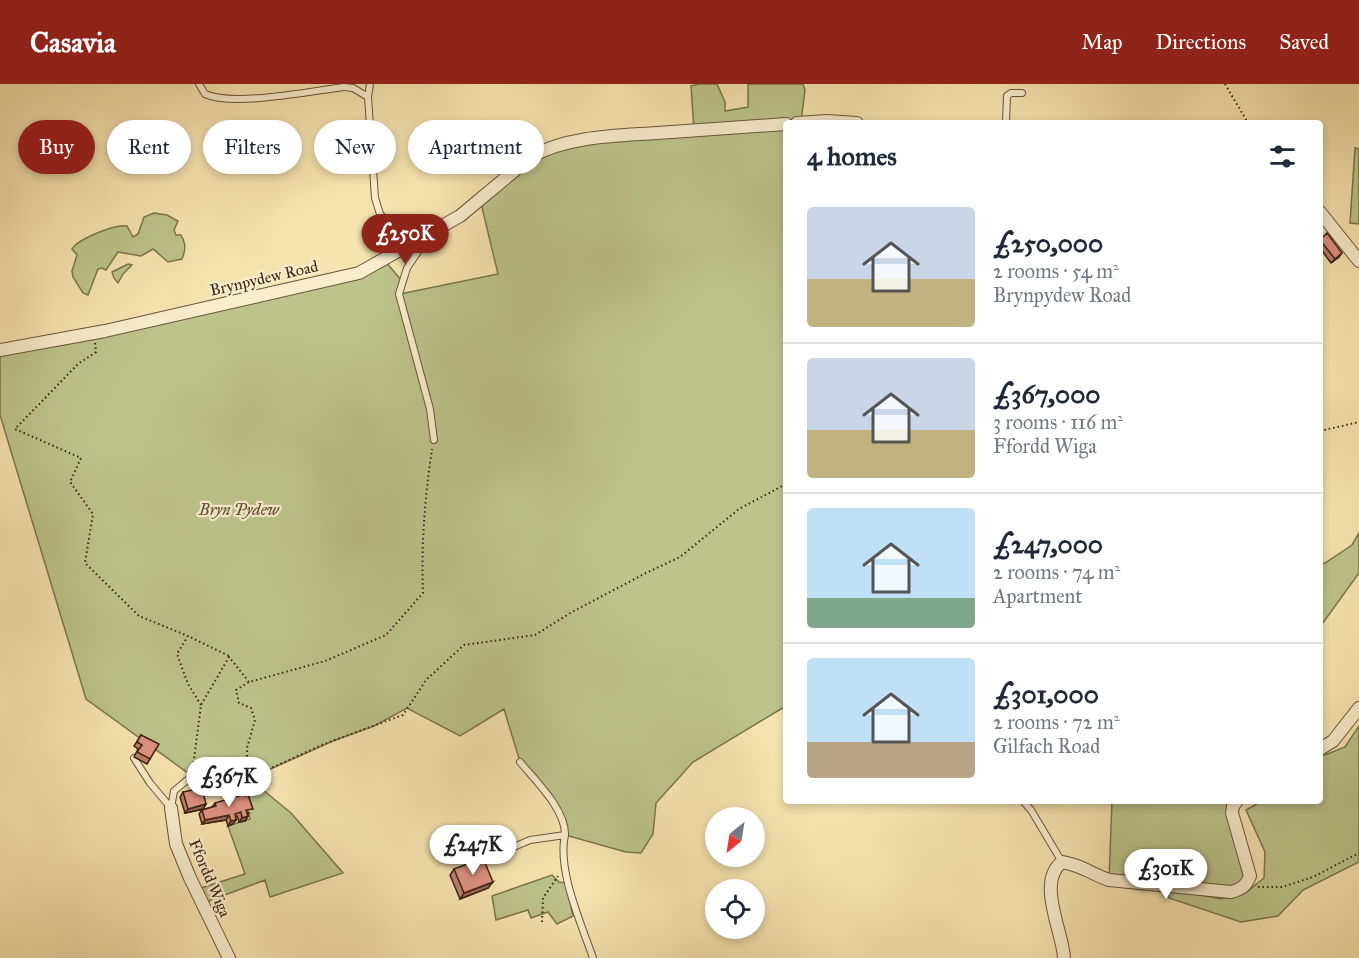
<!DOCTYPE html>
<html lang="en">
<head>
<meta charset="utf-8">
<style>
	body { margin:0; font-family:"IM FELL Great Primer",serif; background:#f6f6f7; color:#1f2937; height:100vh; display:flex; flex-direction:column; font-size:22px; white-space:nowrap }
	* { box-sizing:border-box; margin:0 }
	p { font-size:20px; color:#747a83 }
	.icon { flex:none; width:33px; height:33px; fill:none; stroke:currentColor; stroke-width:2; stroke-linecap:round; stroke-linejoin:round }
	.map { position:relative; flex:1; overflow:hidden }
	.drawer { position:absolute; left:783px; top:36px; width:540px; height:684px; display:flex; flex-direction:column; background:#fff; border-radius:6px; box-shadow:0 3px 9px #0003 }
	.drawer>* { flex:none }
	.top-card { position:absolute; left:18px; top:36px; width:570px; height:54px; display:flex; gap:12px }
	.needle { width:39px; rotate:210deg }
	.tools { position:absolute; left:705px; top:723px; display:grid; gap:12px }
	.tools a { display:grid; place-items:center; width:60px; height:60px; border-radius:50%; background:#fff; box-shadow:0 3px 9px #0003; font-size:30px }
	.price { position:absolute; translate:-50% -51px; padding:0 14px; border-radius:21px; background:#fff; color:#222; font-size:20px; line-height:39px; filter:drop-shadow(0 2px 3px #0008) }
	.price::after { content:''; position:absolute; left:50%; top:36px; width:18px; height:14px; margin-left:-9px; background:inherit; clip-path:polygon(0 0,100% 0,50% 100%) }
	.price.current { background:#8f2418; color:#fff }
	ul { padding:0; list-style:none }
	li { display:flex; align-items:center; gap:18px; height:150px; padding:0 24px }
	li+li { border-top:2px solid #e0e1e3 }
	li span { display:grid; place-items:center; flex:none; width:168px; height:120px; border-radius:6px; color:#555 }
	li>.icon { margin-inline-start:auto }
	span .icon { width:72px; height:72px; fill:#fffc; stroke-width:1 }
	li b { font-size:26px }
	h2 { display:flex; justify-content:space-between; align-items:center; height:72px; padding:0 24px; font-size:26px }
	.chip { padding:0 21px; border-radius:27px; background:#fff; box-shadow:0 3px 9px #0003; font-size:21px; line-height:54px }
	.chip.current { background:#8f2418; color:#fff }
	header { display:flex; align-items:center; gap:36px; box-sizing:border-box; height:84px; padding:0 30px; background:#8f2418; color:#fff }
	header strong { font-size:28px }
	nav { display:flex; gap:33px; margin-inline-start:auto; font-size:21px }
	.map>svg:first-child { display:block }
	.green { fill:#bcc48b; stroke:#7c744e; stroke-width:1.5 }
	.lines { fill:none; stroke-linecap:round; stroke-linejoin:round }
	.lane-casing { stroke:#6a5438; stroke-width:8 }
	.street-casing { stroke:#6a5438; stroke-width:14 }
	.path { stroke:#3b2410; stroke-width:2; stroke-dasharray:1.5 3; stroke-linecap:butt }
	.lane { stroke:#f9edcc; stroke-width:6 }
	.street { stroke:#f9edcc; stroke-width:12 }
	.wall { fill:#bf7e6e; stroke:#3b2410; stroke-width:1.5 }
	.shaded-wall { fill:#9b665a; stroke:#3b2410; stroke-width:1.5 }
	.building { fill:#de9280; stroke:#3b2410; stroke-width:1.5 }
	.labels { text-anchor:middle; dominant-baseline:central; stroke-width:4.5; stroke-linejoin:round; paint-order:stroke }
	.street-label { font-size:16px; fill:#3b2410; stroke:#f9edcc }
	.park-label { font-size:16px; font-style:italic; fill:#5b4c2f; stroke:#f9edcc }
</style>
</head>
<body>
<header>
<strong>Casavia</strong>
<nav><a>Map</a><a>Directions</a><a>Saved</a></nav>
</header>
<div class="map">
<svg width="1359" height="874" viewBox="0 0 1359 874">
	<rect width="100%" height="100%" fill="#f6e4b0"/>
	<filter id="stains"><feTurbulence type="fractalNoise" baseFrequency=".00333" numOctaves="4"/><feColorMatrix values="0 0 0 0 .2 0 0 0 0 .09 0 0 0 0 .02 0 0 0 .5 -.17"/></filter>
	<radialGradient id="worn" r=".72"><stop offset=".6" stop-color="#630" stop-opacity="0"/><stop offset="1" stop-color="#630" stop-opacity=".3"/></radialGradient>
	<path class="green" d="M 699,0 L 717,0 L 725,18 L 725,27 L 748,23 L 748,0 L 803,0 L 805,6 L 801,38 L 786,39 L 786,622 L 693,678 L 656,719 L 653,750 L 641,769 L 626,768 L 565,751 L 563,736 L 520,678 L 504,625 L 460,652 L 407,624 L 374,642 L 333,657 L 226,705 L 192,692 L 86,615 L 0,331 L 0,266 L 359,189 L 384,176 L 402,197 L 400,210 L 498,190 L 480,115 L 544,65 L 694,46 L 691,2 Z
		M 1355,64 L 1359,65 L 1359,140 L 1350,139 Z
		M 154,129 L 167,131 L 178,137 L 174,146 L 176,151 L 181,151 C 186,160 186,165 182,175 L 168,178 L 153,165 L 141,172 L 118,168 L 106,186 L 102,184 L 98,185 L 88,211 L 83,209 L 73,193 L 72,187 L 77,171 L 72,165 C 78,155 115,140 127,142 L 133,153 L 138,150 L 144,133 Z
		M 128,180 L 132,181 L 123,190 L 118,199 L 114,194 L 112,188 Z
		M 1359,449 L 1359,489 L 1320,543 L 1320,480 L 1325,479 L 1352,461 Z
		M 1359,642 L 1359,778 L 1303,806 L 1278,832 L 1241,838 L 1169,814 L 1165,804 L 1221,815 L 1248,807 L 1264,794 L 1265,768 L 1246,726 L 1262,717 L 1320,717 L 1320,673 L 1345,663 Z
		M 257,701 L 291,729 L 343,789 L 270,813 L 265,796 L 206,818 L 201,804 L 245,790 L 228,742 L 250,735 L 243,709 Z
		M 1112,717 L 1237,717 L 1232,729 L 1250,792 L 1244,803 L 1109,796 Z
		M 552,791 L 559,798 L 566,799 L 573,832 L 557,840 L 548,828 L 531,834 L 528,826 L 496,836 L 492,812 Z"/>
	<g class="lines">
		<defs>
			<path id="lane" d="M 199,0 L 205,10 C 233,23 311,7 344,3 L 353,4 L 368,13
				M 370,0 L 368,13 L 375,114 L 380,130 L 407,161
				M 1006,39 L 1007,12 L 1011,9 L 1022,9
				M 428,153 L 407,184 L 399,210 L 430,325 L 434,356
				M 134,674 L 150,699 L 171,724
				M 520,678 C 535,696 566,726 565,751
				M 1023,717 L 1031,726 L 1062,778
				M 171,724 L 174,707 L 192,692 L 226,705 L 248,694
				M 486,775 L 530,756 L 565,751 C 557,786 581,839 593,874"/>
			<path id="street" d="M 797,39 L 827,37 L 857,39
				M 1320,128 L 1359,177
				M 0,266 L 105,247 L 359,189 L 460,132 L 532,72 C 570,52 615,52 657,49 C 700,46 743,43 786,40
				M 1320,665 L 1333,657 L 1359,624
				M 171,724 L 176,760 L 190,794 L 229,874
				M 1064,874 C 1063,848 1036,798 1062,778 C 1082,781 1091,790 1109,796 L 1231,808 C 1242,805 1246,802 1250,792 L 1232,729 L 1233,722 L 1237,717"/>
		</defs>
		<use href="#lane" class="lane-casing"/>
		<use href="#street" class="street-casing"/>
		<path class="path" d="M 1225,0 L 1248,39
			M 95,259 L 96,268 L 78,280 L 15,345 L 81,374 L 70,398 L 93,430 L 85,479 L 139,532 L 188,552
			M 1320,347 L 1359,338
			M 201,621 L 188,600 L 177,570 L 188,552 L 229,572
			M 193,683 L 201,621 L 229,573 L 249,598
			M 247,686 L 247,664 L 255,636 L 251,624 L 239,619 L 236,606 L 249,598 L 325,577 L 386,551 L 423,509 C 421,460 425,413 432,365
			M 256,691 L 324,660 L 403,631 L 426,596 L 464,561 L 535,551 L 572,528 L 646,489 L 680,473 L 739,425 L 786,400
			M 1258,803 L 1282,803 L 1313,793 L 1359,769
			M 542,838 L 543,814 L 558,792"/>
		<use href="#lane" class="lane"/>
		<use href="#street" class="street"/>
	</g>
	<path class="wall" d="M 1320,155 L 1339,173 L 1331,179 L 1320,164 Z
		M 141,651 L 150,675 L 147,680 L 134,673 L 138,665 L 134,662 Z
		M 183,708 L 206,720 L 203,725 L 185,729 L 180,713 Z
		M 215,719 L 249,729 L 247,730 L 248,732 L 245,737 L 239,738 L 237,732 L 235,733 L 236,736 L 233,740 L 228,742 L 226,736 L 202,740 L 199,730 L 202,726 L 212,723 Z
		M 454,785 L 488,804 L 460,815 L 450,791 Z"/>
	<path class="shaded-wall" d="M 1342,169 L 1339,173 L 1331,179 L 1335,175 Z
		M 206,720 L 203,725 L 185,729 L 188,725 Z
		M 229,731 L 226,736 L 202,740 L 205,736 Z
		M 248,732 L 245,737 L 239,738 L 242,734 Z
		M 236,736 L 233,740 L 228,742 L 231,737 Z
		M 493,798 L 488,804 L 460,815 L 464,809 Z"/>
	<path class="building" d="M 1327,149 L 1342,169 L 1335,175 L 1320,156 Z
		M 141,651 L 159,660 L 150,675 L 137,668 L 142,661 L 137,658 Z
		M 202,704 L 206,720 L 188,725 L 183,708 Z
		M 245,710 L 245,712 L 248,711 L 253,725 L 246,726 L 248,732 L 242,734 L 241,728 L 235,730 L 236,736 L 231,737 L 229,731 L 205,736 L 202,726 L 216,722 L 215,719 Z
		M 483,774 L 493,798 L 464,809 L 454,785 Z"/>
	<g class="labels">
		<g class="street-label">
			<text transform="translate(264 194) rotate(-13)">Brynpydew Road</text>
			<text transform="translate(210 794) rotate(67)">Ffordd Wiga</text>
		</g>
		<g class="park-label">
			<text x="239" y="425">Bryn Pydew</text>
		</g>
	</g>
	<rect width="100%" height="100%" filter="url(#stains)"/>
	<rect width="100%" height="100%" fill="url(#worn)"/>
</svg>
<div class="tools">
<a><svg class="needle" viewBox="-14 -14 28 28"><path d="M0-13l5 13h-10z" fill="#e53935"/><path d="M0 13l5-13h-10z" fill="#747a83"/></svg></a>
<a><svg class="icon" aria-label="locate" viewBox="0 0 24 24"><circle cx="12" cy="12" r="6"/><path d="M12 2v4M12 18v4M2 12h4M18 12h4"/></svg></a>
</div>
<b class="price current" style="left:405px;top:181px">£250K</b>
<b class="price" style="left:229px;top:724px">£367K</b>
<b class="price" style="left:473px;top:792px">£247K</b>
<b class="price" style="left:1166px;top:816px">£301K</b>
<div class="top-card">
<a class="chip current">Buy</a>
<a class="chip">Rent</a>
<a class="chip">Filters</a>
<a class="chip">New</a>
<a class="chip">Apartment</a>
</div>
<section class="drawer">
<h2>4 homes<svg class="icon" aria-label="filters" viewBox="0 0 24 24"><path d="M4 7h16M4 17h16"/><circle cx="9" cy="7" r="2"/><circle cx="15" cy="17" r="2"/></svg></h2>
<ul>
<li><span style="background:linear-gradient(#c9d6e8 60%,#c2b280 0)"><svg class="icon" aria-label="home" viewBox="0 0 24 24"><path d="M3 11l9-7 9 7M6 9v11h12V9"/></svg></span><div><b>£250,000</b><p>2 rooms · 54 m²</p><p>Brynpydew Road</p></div></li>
<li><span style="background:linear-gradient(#c9d6e8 60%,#c2b280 0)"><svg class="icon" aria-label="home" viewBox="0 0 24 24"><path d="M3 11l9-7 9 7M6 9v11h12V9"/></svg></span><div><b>£367,000</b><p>3 rooms · 116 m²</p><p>Ffordd Wiga</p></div></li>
<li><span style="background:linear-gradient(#bfe0f5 75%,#7fa58c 0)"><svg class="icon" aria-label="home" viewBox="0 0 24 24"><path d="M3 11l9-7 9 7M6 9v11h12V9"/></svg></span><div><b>£247,000</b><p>2 rooms · 74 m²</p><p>Apartment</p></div></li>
<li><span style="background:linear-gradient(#bfe0f5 70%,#b9a48a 0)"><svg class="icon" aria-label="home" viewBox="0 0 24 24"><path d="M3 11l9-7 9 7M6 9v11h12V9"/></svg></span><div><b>£301,000</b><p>2 rooms · 72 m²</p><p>Gilfach Road</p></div></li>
</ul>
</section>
</div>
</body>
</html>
